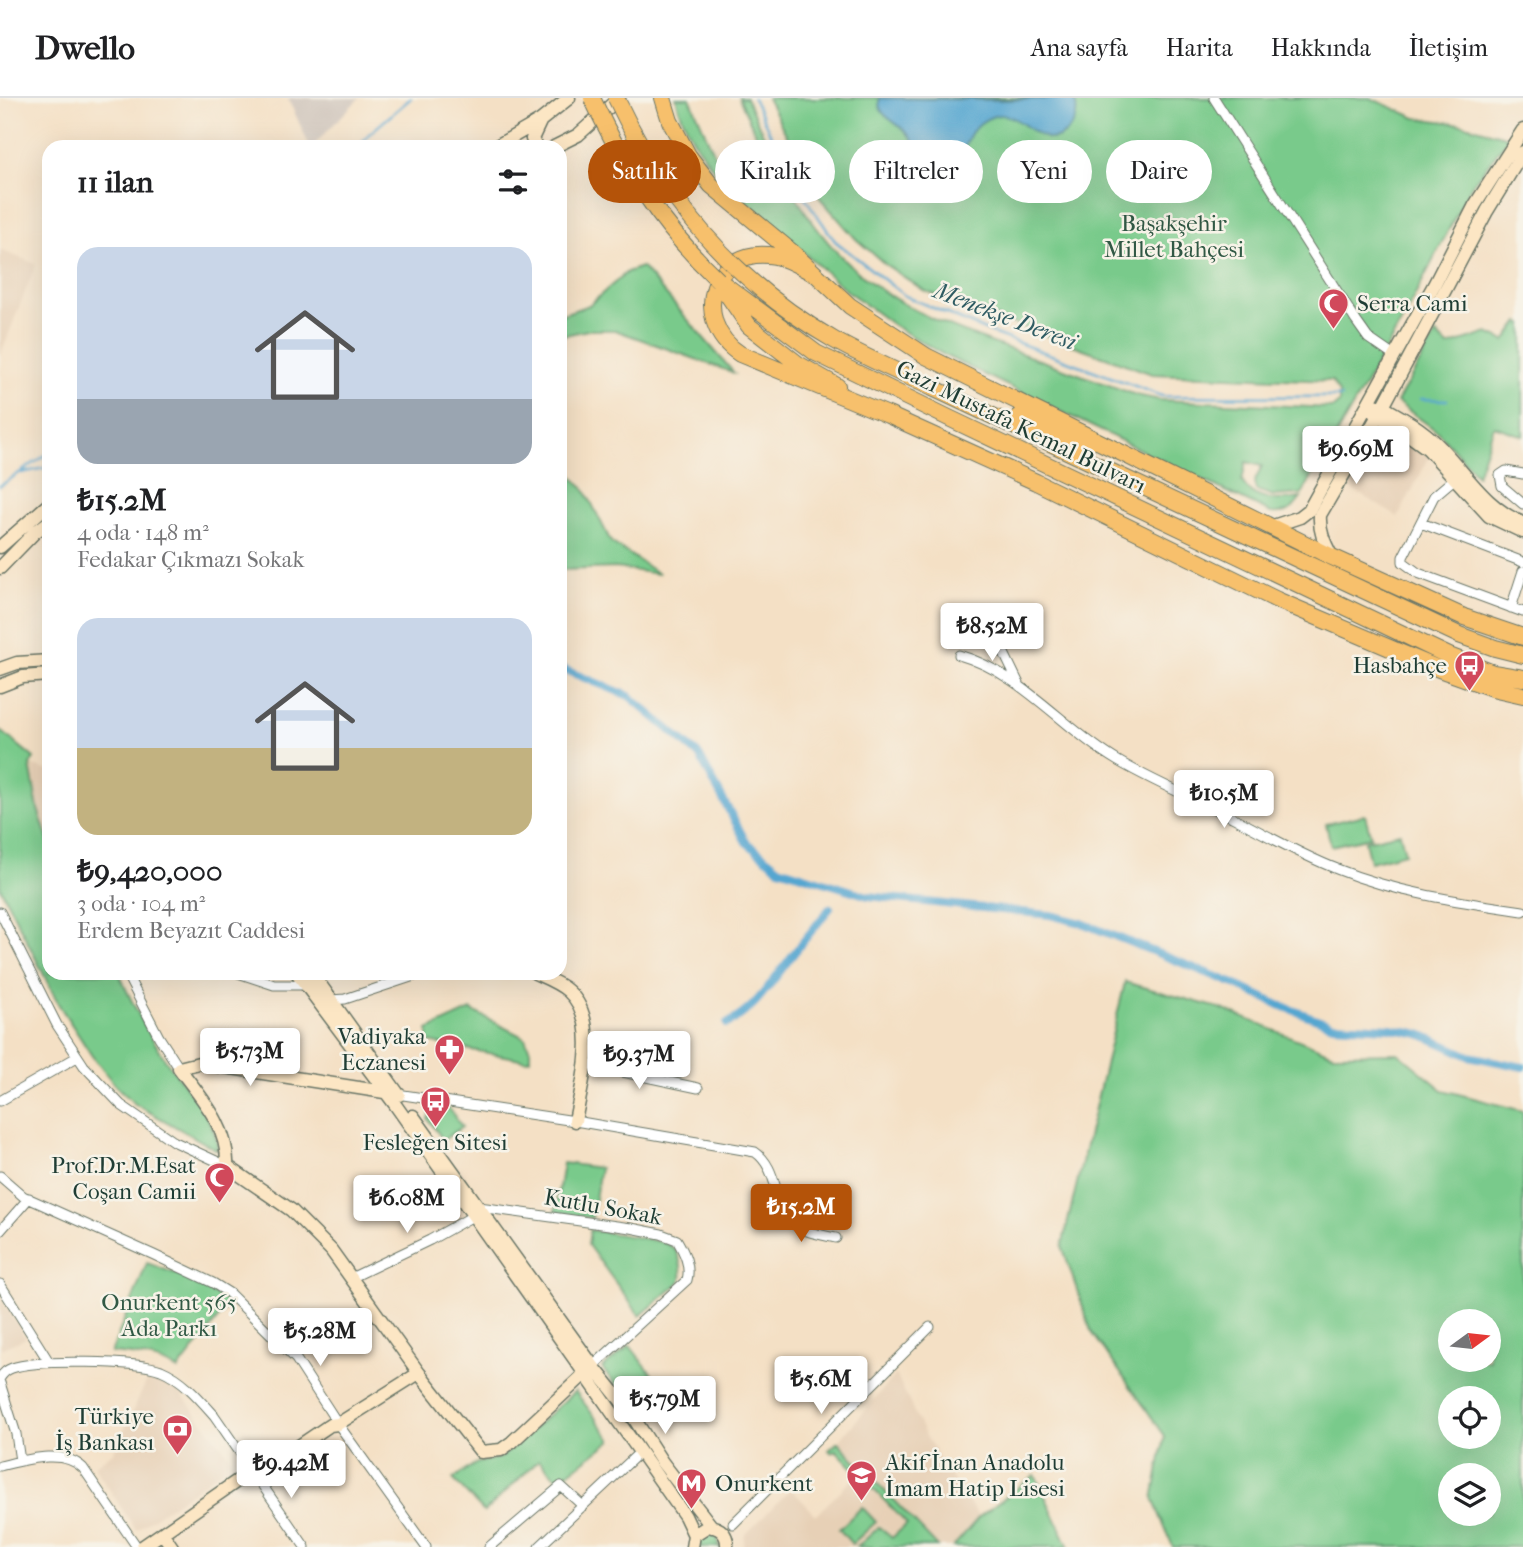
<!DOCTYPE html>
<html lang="tr">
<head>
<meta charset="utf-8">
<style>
	body { margin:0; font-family:"IM FELL French Canon",serif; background:#f6f6f6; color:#202124; height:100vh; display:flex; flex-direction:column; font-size:26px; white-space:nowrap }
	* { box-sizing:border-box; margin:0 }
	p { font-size:23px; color:#757577 }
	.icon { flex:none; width:38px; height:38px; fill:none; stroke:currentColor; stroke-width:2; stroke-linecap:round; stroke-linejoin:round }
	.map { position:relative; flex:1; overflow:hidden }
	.panel { position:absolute; left:42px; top:42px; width:525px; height:840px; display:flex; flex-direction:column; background:#fff; border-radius:21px; box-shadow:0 7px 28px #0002 }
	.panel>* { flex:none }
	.hud { position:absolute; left:588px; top:42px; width:665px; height:63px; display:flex; gap:14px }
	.needle { width:46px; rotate:75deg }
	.fabs { position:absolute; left:1438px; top:1211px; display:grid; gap:14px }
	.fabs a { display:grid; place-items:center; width:63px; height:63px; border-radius:50%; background:#fff; box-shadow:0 7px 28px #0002; font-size:35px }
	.price { position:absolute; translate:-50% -60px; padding:0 16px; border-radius:7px; background:#fff; color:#222; font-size:23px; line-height:46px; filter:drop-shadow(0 2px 4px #0008) }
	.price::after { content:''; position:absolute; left:50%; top:42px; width:21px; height:16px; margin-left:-10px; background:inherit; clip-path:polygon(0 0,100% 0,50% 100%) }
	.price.on { background:#b45309; color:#fff }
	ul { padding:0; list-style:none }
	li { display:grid; align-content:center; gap:14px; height:371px; padding:0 35px }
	li span { display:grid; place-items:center; height:217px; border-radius:21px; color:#555 }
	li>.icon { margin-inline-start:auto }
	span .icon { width:126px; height:126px; fill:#fffc; stroke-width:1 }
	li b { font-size:30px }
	h2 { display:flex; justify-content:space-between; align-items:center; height:84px; padding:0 35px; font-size:30px }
	.pill { padding:0 24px; border-radius:32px; background:#fff; box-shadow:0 7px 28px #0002; font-size:24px; line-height:63px }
	.pill.on { background:#b45309; color:#fff }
	header { display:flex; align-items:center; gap:42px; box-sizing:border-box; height:98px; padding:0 35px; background:#fff; border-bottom:2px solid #e0e0e0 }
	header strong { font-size:33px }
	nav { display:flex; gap:38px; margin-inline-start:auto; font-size:24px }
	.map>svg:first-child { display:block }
	.built { fill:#e7d0b6 }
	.industrial { fill:#cdc2b9 }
	.green { fill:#79ca8b; stroke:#4c8460; stroke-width:2; fill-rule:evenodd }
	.water { fill:#55a6d0; stroke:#3a7282; stroke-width:2 }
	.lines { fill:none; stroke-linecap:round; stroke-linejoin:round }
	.stream { stroke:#55a6d0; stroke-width:2.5 }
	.canal { stroke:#55a6d0; stroke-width:8 }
	.street-casing { stroke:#6a7667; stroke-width:11 }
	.secondary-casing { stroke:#6a7667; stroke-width:15 }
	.highway-casing { stroke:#6a7667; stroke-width:18 }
	.street { stroke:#fff; stroke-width:9 }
	.secondary { stroke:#fce6c4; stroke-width:12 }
	.highway { stroke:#f7c06c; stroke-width:16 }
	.highway-bridge-casing { stroke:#6a7667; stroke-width:18; stroke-linecap:butt }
	.highway-bridge { stroke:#f7c06c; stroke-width:16 }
	.labels { text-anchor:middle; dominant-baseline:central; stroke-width:5; stroke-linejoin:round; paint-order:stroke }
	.park-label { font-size:23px; fill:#315945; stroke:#f7f3e8 }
	.poi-label { font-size:23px; fill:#1f3d34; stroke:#f7f3e8; text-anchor:end }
	.street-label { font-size:23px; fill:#1f3d34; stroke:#f7f3e8 }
	.water-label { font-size:24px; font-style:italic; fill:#2f5c63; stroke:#f7f3e8 }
</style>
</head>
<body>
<header>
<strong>Dwello</strong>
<nav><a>Ana sayfa</a><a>Harita</a><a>Hakkında</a><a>İletişim</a></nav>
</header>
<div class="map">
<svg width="1523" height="1449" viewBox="0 0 1523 1449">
	<rect width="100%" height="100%" fill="#f7f3e8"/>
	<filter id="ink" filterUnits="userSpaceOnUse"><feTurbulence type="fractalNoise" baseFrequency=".0143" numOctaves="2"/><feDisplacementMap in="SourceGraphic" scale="14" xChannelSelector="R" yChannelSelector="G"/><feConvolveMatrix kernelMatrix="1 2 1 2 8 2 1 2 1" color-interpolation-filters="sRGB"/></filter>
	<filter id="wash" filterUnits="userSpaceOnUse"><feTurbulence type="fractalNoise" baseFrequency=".00686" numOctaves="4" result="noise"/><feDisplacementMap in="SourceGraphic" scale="28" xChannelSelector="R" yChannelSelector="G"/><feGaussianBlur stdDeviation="1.57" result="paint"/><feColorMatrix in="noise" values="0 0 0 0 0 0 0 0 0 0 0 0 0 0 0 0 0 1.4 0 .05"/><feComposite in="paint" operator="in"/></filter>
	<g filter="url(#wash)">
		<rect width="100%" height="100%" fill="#f4e0c5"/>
		<path class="built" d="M 0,152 L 36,166 L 0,258 Z
			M 1399,335 L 1431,356 L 1398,419 L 1348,389 L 1377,340 Z
			M 30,667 L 49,673 L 49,745 L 38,711 Z
			M 0,1199 L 26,1240 L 0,1251 Z
			M 151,1274 L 175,1288 L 234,1364 L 136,1432 L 94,1368 L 114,1353 Z
			M 896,1276 L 923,1333 L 947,1373 L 979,1419 L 953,1449 L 743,1449 L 745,1437 L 791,1391 L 816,1417 L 863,1371 L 838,1344 Z"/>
		<path class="industrial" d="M 288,0 L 359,0 L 312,49 L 310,49 Z"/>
		<path class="green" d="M 676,0 L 690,0 L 724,78 L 722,82 C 702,57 684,32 676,0 Z
			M 739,0 L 746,0 C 774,59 801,122 850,167 C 897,211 956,232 1015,253 C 1055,268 1096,282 1136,297 L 1160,302 L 1333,310 L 1339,305 L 1339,295 L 1332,283 L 1152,276 L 925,193 L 886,167 L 856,141 L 819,99 L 767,0 L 1370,0 L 1416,20 L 1462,26 L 1509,39 L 1470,90 L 1401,225 L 1302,396 L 1274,398 L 1256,392 L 1254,385 L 1262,368 L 1246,364 L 1242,383 C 1253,405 1280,403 1301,400 C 1292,413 1287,416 1271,415 L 946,258 L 893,227 L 846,192 L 740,98 C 755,99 769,89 773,74 Z
			M 642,169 L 734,275 L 615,232 L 588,232 L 560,238 L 560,217 L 589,207 L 627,174 Z
			M 1519,224 L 1523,225 L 1523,338 L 1494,328 L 1477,377 L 1438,334 L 1397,304 L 1436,236 L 1448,248 L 1488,235 L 1505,243 Z
			M 560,364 L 585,392 L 611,444 L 659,476 L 616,470 L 560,472 Z
			M 0,632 L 34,660 L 30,667 L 38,711 L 49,745 L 49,875 L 119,875 C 131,904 146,931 163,958 C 176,979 222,1027 217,1052 L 135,1006 L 116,988 L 92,958 L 59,907 L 0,789 Z
			M 1365,717 L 1371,739 L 1331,748 L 1326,726 Z
			M 1400,735 L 1405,755 L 1370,764 L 1365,743 Z
			M 1125,884 L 1222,911 L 1333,956 L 1398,955 L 1443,992 L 1523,1013 L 1523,1449 L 1173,1449 L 1153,1401 L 1165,1338 L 1091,1233 L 1062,1148 ZM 1451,1223 L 1489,1223 L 1489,1262 L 1451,1262 ZM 1451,1300 L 1489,1300 L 1489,1339 L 1451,1339 ZM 1451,1377 L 1489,1377 L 1489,1416 L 1451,1416 Z
			M 471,912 L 525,940 L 530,952 L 530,961 L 526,962 L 428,944 L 428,932 Z
			M 434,1008 L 448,1009 L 462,1029 L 443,1042 L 428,1021 Z
			M 563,1065 L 600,1070 L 592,1120 L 555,1114 Z
			M 590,1132 C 606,1135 659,1141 669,1147 C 681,1154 682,1171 681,1183 L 640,1218 L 588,1147 Z
			M 147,1165 L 193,1182 L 229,1206 L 178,1272 C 157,1259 134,1257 111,1255 Z
			M 630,1248 L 656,1281 L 629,1304 L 602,1270 Z
			M 575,1293 L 612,1342 L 559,1382 L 539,1362 L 484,1414 L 453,1381 L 477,1365 L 502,1359 Z
			M 838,1344 L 938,1449 L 857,1449 L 879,1429 L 892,1440 L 907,1426 L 836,1352 L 832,1355 L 829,1352 Z
			M 1035,1377 L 1069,1449 L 953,1449 L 979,1419 Z
			M 862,1409 L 876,1424 L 852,1446 L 839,1431 Z
			M 707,1435 L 717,1438 L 720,1449 L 699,1449 L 701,1439 Z"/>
		<path class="water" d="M 880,0 L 1003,2 L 1074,0 C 1078,10 1077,21 1070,30 C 1043,63 1023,9 994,18 C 949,33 974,86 935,92 L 935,84 L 932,83 L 930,93 C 914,91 907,78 907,63 L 914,59 C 923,28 871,23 880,0 Z"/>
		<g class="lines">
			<path class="stream" d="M 753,0 L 792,81 L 835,143 L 905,198 L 992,235 L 1162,298 L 1341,299
				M 359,49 L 369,36 L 411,0
				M 1421,301 L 1447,302
				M 22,375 L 49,369
				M 0,388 L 49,355"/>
			<path class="canal" d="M 560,570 L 629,598 L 699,657 L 746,744 L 779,770 L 868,798 L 1050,817 L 1082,825 L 1232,885 L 1279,907 L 1333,927 L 1390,930 L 1420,936 L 1469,958 L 1523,969
				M 727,926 C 756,910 766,891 785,867 C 799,848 815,829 830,810"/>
		</g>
	</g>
	<g filter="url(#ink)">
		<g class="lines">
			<defs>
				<path id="street" d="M 1214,0 L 1356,223 L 1368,240 L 1394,258
					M 1523,376 L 1506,373 L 1500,377 L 1502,388 L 1523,406
					M 1454,381 L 1434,398 L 1403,459 L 1403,464 L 1418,475 L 1523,514
					M 1421,425 L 1523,464
					M 1511,510 L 1523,473
					M 999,529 L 1002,551 L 1019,586
					M 959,557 C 1022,575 1063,631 1118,663 C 1154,684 1194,701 1232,719 C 1266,737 1301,757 1337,771 C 1396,795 1460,804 1523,813
					M 0,814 L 57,927 L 84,968 L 121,1007 L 173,1043 L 227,1068
					M 126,875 L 159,939 L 179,970
					M 238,875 L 274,887 L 306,887
					M 331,902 L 345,901 L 423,875
					M 585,966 L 698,990
					M 397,996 L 575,1023 L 755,1054 C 779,1070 773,1107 794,1126 C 805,1135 823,1137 836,1140
					M 0,1003 L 77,959
					M 0,1078 L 23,1098 L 154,1157 L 213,1185 L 229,1195 L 296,1261 L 338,1326 L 426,1449
					M 479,1109 L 631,1130 L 661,1136 L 677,1142 C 684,1154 691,1168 687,1182 L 593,1268
					M 0,1133 L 29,1100
					M 353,1179 L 430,1142 L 473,1118
					M 0,1186 L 49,1264
					M 0,1280 C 3,1275 6,1272 12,1270 C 36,1261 137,1263 161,1272 C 183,1281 199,1300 214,1317 L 305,1449
					M 0,1285 L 16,1336 L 20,1363
					M 0,1368 C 25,1362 63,1350 83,1370 L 137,1449
					M 733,1426 L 930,1229
					M 489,1449 L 561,1388 L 583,1408
					M 539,1449 L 640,1354"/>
				<path id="secondary" d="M 495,49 L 540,23 L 569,0
					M 536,49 L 532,41 L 540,24
					M 554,49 L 578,37 L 619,0
					M 1375,307 L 1383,309 C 1403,320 1422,331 1438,347 C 1465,374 1486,411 1523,425
					M 1374,315 L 1378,319 L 1392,325 L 1428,351 L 1489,418 L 1523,434
					M 1270,429 L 1300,419 L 1309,412 L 1434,187 L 1475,107 L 1523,32
					M 0,449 L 49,406
					M 1332,459 C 1324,444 1319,433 1320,417 L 1383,309 L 1487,113 L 1523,54
					M 0,470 L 35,434 L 49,424
					M 0,571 L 17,565 L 49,563
					M 0,588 L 23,579 L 49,577
					M 297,875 L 394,1005 L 640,1354 L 685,1418 L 694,1437
					M 312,875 L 399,997
					M 535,875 C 546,880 559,885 568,893 C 601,922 582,986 575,1023
					M 397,996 L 199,965 L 179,970 C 201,1000 229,1029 227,1068 L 291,1112 L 331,1152 L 419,1275 L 481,1354 L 501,1352 L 512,1344 L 593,1268
					M 413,1018 L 593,1268 L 630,1314 L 662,1364 L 712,1429
					M 163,1436 L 172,1449
					M 142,1449 L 253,1372 L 268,1369 L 330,1327 L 338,1326 L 419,1275
					M 692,1449 L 694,1437 L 708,1428 C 720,1429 728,1436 727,1449"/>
				<path id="highway" d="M 663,0 L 670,23 L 688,57 L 711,87 L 793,155 L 850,208 L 926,258 L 1332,459 L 1464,519 L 1523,539
					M 815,176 C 803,170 789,161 775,158 C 712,146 689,223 740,256 L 888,317 L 1036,384 L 1277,502 L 1439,571 L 1492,590 L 1523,597
					M 718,182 L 816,255 L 951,321 L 1449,558 L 1493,575 L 1523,580
					M 725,193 L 749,228 L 798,266 L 837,288
					M 935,291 L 1459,537 L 1495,550 L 1523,557
					M 1019,319 L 1085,348"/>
			</defs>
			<use href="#street" class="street-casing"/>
			<use href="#secondary" class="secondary-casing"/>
			<use href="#highway" class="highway-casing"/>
			<use href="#street" class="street"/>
			<use href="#secondary" class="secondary"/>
			<use href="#highway" class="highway"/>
			<defs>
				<path id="highway-bridge" d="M 592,0 C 625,71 661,128 718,182
					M 616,0 C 664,102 735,185 834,242 C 866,260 901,275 935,291"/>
			</defs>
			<use href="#highway-bridge" class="highway-bridge-casing"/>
			<use href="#highway-bridge" class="highway-bridge"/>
		</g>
	</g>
	<defs>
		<symbol id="mosque-pin" viewBox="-11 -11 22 30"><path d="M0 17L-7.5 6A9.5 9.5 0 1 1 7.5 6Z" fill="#d1495b" stroke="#f7f3e8"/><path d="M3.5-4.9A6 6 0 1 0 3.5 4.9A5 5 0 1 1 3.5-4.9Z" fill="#fff"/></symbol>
		<symbol id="bus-pin" viewBox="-11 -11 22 30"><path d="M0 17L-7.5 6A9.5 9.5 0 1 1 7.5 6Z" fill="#d1495b" stroke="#f7f3e8"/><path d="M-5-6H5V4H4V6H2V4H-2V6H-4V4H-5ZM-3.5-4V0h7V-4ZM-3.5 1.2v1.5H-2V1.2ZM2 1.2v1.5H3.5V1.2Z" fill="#fff"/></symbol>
		<symbol id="pharmacy-pin" viewBox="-11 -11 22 30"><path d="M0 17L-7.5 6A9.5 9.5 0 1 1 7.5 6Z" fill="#d1495b" stroke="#f7f3e8"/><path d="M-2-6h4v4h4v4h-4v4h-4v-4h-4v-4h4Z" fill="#fff"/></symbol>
		<symbol id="bank-pin" viewBox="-11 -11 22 30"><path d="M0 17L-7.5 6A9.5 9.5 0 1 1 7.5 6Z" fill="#d1495b" stroke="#f7f3e8"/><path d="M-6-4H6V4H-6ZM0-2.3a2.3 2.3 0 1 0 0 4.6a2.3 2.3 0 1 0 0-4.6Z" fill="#fff"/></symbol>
		<symbol id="school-pin" viewBox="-11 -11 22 30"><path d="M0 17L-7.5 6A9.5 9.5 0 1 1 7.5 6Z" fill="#d1495b" stroke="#f7f3e8"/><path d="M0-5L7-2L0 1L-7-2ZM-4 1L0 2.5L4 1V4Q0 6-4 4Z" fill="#fff"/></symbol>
		<symbol id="metro-pin" viewBox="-11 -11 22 30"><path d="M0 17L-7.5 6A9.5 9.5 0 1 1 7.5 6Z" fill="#d1495b" stroke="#f7f3e8"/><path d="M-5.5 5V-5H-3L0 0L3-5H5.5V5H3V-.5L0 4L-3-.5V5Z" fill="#fff"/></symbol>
	</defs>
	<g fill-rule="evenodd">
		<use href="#mosque-pin" x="1316" y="188" width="35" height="47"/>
		<use href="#bus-pin" x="1452" y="550" width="35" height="47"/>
		<use href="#pharmacy-pin" x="432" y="934" width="35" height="47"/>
		<use href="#bus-pin" x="418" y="986" width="35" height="47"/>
		<use href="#mosque-pin" x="202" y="1062" width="35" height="47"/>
		<use href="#bank-pin" x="160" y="1314" width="35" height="47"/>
		<use href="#school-pin" x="844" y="1360" width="35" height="47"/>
		<use href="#metro-pin" x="674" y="1368" width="35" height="47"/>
	</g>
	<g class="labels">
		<g class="park-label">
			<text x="1174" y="125">Başakşehir<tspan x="1174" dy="26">Millet Bahçesi</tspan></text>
			<text x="169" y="1204">Onurkent 565<tspan x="169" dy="26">Ada Parkı</tspan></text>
		</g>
		<g class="poi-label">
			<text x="1357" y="205" text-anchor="start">Serra Cami</text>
			<text x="1447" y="567">Hasbahçe</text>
			<text x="426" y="938">Vadiyaka<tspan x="426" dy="26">Eczanesi</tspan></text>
			<text x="435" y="1044" text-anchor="middle">Fesleğen Sitesi</text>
			<text x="196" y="1067">Prof.Dr.M.Esat<tspan x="196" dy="26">Coşan Camii</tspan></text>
			<text x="154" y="1318">Türkiye<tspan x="154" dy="26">İş Bankası</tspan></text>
			<text x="885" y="1364" text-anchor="start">Akif İnan Anadolu<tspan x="885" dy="26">İmam Hatip Lisesi</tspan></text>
			<text x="715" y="1385" text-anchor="start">Onurkent</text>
		</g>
		<g class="street-label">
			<text transform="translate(1021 329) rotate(26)">Gazi Mustafa Kemal Bulvarı</text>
			<text transform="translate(603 1109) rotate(10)">Kutlu Sokak</text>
		</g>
		<g class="water-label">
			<text transform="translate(1005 218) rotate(21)">Menekşe Deresi</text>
		</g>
	</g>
</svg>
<div class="fabs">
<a><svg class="needle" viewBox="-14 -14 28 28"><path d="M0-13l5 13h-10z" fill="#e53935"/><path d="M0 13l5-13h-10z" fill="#757577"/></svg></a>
<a><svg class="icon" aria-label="locate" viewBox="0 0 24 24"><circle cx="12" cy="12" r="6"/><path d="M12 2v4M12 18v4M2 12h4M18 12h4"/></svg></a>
<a><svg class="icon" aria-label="layers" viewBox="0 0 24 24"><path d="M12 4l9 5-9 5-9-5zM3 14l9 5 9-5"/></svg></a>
</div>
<b class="price" style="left:1356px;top:388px">₺9.69M</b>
<b class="price" style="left:992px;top:565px">₺8.52M</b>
<b class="price" style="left:1224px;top:732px">₺10.5M</b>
<b class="price" style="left:250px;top:990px">₺5.73M</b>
<b class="price" style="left:639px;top:993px">₺9.37M</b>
<b class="price" style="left:407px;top:1137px">₺6.08M</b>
<b class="price on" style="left:801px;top:1146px">₺15.2M</b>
<b class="price" style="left:320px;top:1270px">₺5.28M</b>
<b class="price" style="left:821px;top:1318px">₺5.6M</b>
<b class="price" style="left:665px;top:1338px">₺5.79M</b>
<b class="price" style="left:291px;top:1402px">₺9.42M</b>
<div class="hud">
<a class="pill on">Satılık</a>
<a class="pill">Kiralık</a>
<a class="pill">Filtreler</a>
<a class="pill">Yeni</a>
<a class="pill">Daire</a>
</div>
<section class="panel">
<h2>11 ilan<svg class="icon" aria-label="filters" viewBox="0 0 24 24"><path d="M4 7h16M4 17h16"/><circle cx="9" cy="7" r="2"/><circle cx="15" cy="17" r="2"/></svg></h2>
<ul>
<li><span style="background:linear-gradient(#c9d6e8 70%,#9aa5b1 0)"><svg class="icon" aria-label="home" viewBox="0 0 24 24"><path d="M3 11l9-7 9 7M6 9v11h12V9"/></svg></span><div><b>₺15.2M</b><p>4 oda · 148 m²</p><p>Fedakar Çıkmazı Sokak</p></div></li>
<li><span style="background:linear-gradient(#c9d6e8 60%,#c2b280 0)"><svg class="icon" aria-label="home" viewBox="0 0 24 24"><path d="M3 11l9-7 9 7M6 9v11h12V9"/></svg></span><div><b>₺9,420,000</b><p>3 oda · 104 m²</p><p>Erdem Beyazıt Caddesi</p></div></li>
</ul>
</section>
</div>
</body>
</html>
